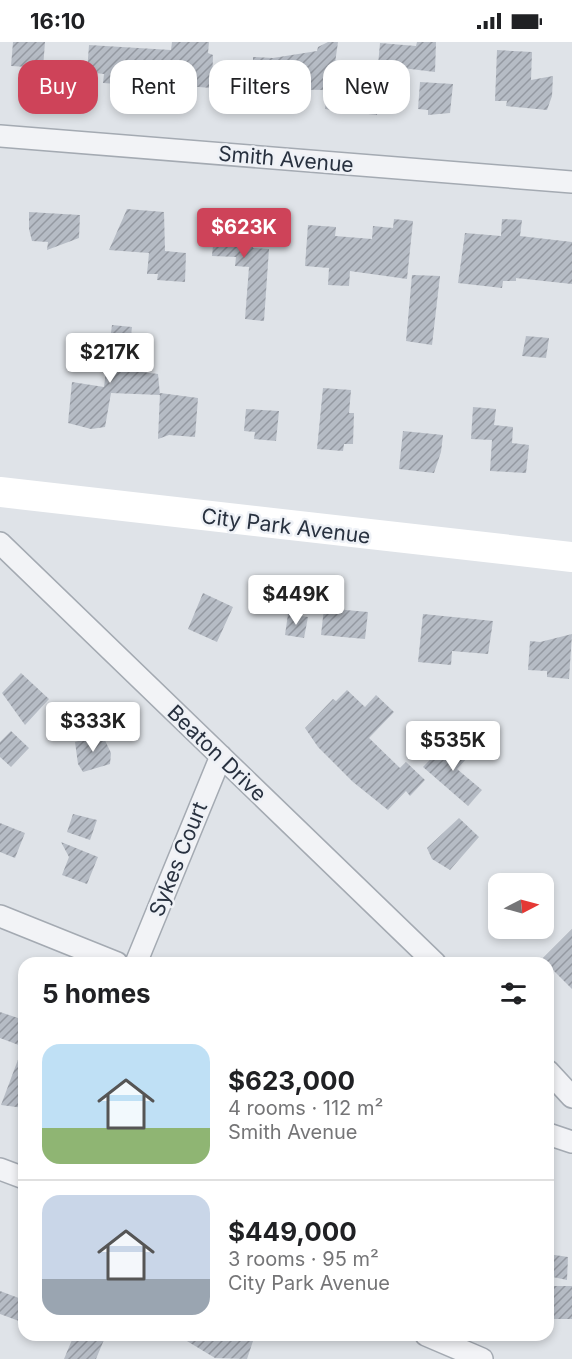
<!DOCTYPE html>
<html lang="en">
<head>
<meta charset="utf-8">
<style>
	body { margin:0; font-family:Inter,sans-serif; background:#f2f2f2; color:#202124; height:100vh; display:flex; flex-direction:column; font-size:22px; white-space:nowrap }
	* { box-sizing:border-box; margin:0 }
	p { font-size:20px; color:#757577 }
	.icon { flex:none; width:33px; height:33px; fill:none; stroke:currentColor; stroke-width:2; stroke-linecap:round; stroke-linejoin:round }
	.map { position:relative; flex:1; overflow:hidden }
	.details { position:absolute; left:18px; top:915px; width:536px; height:384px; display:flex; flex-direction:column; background:#fff; border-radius:18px; box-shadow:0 3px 9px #0003 }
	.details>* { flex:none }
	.hud { position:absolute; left:18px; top:18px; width:537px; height:54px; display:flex; gap:12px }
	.needle { width:39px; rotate:84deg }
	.tools { position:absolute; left:488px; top:831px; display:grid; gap:12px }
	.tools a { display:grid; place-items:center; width:66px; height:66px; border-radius:12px; background:#fff; box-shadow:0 3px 9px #0003; font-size:30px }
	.price { position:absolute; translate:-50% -51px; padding:0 14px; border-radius:6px; background:#fff; color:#222; font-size:20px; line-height:39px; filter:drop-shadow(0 2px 3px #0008) }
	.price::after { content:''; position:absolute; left:50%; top:36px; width:18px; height:14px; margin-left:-9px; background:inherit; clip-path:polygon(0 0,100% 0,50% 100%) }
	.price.selected { background:#ce4359; color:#fff }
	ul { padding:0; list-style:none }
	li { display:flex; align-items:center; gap:18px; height:150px; padding:0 24px }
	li+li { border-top:2px solid #e0e0e0 }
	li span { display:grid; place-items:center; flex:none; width:168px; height:120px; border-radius:18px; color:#555 }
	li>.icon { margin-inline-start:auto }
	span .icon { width:72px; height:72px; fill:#fffc; stroke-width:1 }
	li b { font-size:26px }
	h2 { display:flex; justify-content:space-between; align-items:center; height:72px; padding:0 24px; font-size:26px }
	.chip { padding:0 21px; border-radius:18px; background:#fff; box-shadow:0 3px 9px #0003; font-size:21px; line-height:54px }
	.chip.selected { background:#ce4359; color:#fff }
	.status { display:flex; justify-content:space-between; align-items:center; height:42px; padding:0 30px; background:#fff; direction:ltr }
	.status svg { height:16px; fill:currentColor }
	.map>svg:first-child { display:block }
	.building { fill:url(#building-hatch) }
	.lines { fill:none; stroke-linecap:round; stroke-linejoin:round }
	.street-casing { stroke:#a4aab2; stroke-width:24 }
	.street { stroke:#f2f3f6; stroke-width:21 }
	.secondary { stroke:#fff; stroke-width:30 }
	.labels { text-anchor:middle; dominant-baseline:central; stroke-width:5; stroke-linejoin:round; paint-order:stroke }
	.street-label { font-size:21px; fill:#28313f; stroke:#eef1f6 }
</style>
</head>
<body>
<div class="status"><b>16:10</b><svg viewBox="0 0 49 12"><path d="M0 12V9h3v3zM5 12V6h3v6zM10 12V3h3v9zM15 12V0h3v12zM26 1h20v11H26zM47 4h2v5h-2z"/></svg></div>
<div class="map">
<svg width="572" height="1317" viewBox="0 0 572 1317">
	<defs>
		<pattern id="building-hatch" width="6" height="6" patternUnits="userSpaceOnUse" patternTransform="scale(1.5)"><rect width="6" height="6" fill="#b6bcc5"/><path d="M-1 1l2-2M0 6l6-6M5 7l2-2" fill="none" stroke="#9499a1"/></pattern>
	</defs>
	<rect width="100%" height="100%" fill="#dfe3e8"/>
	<path class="building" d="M 13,0 L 45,0 L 43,26 L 11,24 Z
		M 172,0 L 209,0 L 208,11 L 213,13 L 212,46 L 131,40 L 131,43 L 103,41 L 104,32 L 87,30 L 89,3 L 171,8 Z
		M 328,0 L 338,0 L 334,28 L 379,37 L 377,73 L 325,67 L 327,48 L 253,47 L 253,15 L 273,16 L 317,9 L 318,5 Z
		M 417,0 L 436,0 L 435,30 L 378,23 L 380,1 L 416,4 Z
		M 497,8 L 532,10 L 531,38 L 553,34 L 552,54 L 547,68 L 506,64 L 507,59 L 495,59 Z
		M 420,40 L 453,42 L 450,71 L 428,73 L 428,68 L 418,67 Z
		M 127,167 L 164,170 L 165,209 L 186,211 L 185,240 L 157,238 L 158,232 L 147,232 L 149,211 L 109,208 Z
		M 29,170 L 80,173 L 79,196 L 47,208 L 48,200 L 32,199 L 29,187 Z
		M 219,173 L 255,176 L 253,206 L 269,207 L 264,279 L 245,277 L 249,225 L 235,224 L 236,215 L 212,214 L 214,192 Z
		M 394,177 L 413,179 L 407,237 L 350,229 L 349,244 L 328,243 L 329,226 L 305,224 L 308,183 L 336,185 L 335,194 L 372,197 L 373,184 L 393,186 Z
		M 502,177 L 522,178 L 520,194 L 572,200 L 572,242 L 516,236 L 516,239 L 503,239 L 502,246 L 458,241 L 465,191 L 501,194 Z
		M 412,233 L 440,234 L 432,303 L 406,299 Z
		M 112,283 L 132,285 L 127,328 L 158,332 L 160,353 L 111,351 L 105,385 L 91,387 L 68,381 L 72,340 L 104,345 Z
		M 526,294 L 549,296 L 546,316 L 522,314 Z
		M 323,346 L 351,348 L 349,371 L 354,371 L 353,402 L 344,402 L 343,409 L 317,407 Z
		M 160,351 L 198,356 L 195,395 L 169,393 L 158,397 Z
		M 473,365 L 496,367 L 494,383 L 513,385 L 512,401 L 529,403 L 526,431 L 490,429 L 492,398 L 471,397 Z
		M 246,367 L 279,369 L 276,399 L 254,397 L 255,390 L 244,389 Z
		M 403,389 L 443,393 L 441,410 L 434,431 L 399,427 Z
		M 203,551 L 233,565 L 217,600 L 188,587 Z
		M 324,566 L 368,570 L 365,597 L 321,593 Z
		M 288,572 L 308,575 L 304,596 L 285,593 Z
		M 423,572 L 493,579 L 488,612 L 452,609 L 451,623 L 418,620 Z
		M 572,592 L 569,637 L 547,635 L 547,629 L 528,628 L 530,599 L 540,600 Z
		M 21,631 L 49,657 L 25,683 L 2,651 Z
		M 347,648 L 365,665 L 376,653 L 394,670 L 369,696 L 400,726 L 406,720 L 425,738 L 410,754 L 406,749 L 388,768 L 353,740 L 318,705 L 305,686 L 333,657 L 336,659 Z
		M 11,689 L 29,706 L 11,725 L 0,715 L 0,700 Z
		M 102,692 L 111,711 L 110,722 L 83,730 L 78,722 L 75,700 Z
		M 451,696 L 469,714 L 457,727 L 482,748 L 468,764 L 423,725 Z
		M 73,772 L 97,778 L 90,798 L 67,790 Z
		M 459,776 L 479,795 L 450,828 L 432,817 L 427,806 Z
		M 0,781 L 25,791 L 15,816 L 0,810 Z
		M 61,800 L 98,815 L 87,842 L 62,833 L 69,815 Z
		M 572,887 L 572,947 L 542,917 Z
		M 0,970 L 24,978 L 24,1005 L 0,996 Z
		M 22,1007 L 24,1007 L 24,1066 L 1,1063 Z
		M 548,1212 L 568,1215 L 567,1238 L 548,1234 Z
		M 554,1244 L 572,1244 L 572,1277 L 553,1277 Z
		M 0,1249 L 24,1258 L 19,1279 L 0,1272 Z
		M 74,1293 L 106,1293 L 96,1317 L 64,1317 Z
		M 177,1293 L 255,1293 L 247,1317 L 215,1316 Z"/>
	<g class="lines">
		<defs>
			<path id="street" d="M 0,94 L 572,140
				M 0,501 L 435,921
				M 0,874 L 117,921
				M 136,921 L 221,714
				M 548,1029 L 572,1055
				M 548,1092 L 572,1100
				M 0,1127 L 24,1136
				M 426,1293 L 482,1317"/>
		</defs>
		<use href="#street" class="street-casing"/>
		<use href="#street" class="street"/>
		<path class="secondary" d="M 0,450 L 572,515"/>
	</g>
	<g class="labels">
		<g class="street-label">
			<text transform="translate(286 117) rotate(5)">Smith Avenue</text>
			<text transform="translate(286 484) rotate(7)">City Park Avenue</text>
			<text transform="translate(217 711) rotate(44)">Beaton Drive</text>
			<text transform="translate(178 817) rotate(-68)">Sykes Court</text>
		</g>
	</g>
</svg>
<div class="tools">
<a><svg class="needle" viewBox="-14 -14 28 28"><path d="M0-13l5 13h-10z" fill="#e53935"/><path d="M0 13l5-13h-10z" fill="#757577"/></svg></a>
</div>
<b class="price selected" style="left:244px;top:217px">$623K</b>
<b class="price" style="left:110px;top:342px">$217K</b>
<b class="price" style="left:296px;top:584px">$449K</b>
<b class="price" style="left:93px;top:711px">$333K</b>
<b class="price" style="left:453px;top:730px">$535K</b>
<div class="hud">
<a class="chip selected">Buy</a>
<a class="chip">Rent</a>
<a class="chip">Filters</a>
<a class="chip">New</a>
</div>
<section class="details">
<h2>5 homes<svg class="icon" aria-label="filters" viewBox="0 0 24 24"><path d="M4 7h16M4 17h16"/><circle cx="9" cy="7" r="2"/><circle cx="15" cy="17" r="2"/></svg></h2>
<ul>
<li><span style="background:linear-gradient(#bfe0f5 70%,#8fb573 0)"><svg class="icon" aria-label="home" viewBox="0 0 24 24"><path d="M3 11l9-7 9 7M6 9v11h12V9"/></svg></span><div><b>$623,000</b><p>4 rooms · 112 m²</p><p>Smith Avenue</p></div></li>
<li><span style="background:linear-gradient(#c9d6e8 70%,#9aa5b1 0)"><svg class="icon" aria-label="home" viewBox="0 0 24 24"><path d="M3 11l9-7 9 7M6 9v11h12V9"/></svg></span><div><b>$449,000</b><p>3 rooms · 95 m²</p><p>City Park Avenue</p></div></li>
</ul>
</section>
</div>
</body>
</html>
